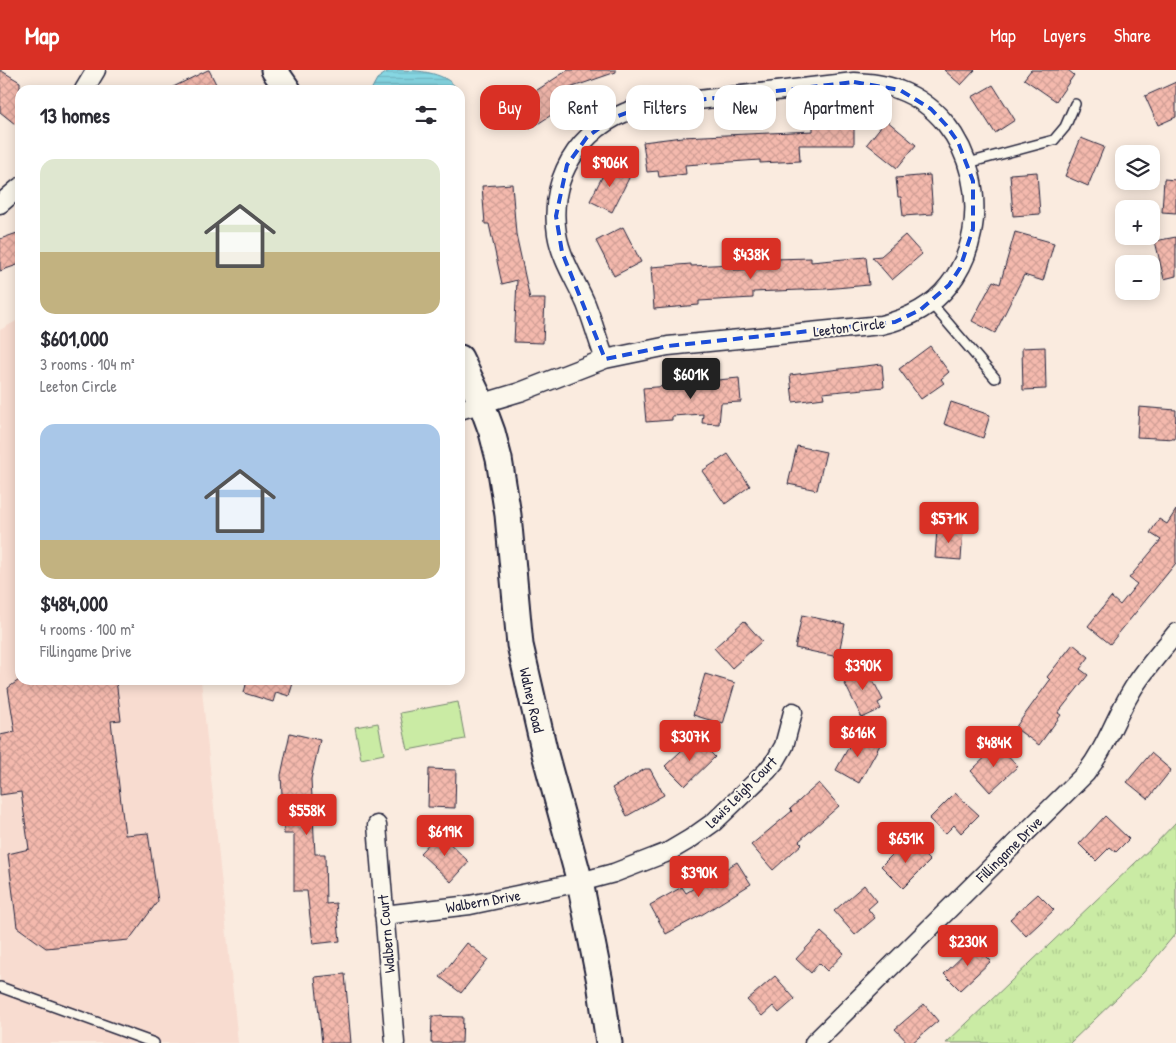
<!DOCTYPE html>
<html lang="en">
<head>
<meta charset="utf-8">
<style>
	body { margin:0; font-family:"Patrick Hand",sans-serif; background:#f2f2f3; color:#2b2b33; height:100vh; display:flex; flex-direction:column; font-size:19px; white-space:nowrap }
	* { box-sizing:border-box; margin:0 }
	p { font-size:16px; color:#7c7c81 }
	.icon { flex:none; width:28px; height:28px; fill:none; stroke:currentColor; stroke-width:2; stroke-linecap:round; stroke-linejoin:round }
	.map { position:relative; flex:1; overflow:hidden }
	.sheet { position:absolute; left:15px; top:15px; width:450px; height:600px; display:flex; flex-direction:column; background:#fff; border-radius:15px; box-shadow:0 2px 12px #0003 }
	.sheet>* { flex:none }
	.banner { position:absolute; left:480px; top:15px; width:475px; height:45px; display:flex; gap:10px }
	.buttons { position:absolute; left:1115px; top:75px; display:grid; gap:10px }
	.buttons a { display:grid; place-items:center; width:45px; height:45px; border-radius:10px; background:#fff; box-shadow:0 2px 12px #0003; font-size:25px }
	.price { position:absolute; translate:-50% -42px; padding:0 11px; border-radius:5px; background:#d93025; color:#fff; font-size:16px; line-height:32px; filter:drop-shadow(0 1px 2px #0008) }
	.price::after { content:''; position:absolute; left:50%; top:30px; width:15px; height:11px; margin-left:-8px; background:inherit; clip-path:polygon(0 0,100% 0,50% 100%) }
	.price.current { background:#222; color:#fff }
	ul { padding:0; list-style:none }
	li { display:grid; align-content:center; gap:10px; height:265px; padding:0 25px }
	li span { display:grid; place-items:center; height:155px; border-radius:15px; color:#555 }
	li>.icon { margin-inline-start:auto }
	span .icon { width:90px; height:90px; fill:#fffc; stroke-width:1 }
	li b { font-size:21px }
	h2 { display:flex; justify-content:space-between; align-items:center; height:60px; padding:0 25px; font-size:21px }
	.tag { padding:0 18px; border-radius:15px; background:#fff; box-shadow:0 2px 12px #0003; font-size:18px; line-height:45px }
	.tag.current { background:#d93025; color:#fff }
	header { display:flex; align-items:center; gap:30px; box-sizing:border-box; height:70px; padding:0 25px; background:#d93025; color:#fff }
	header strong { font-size:24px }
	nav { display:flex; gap:28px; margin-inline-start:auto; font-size:18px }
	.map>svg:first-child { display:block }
	.built { fill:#f8dcd0 }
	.grass { fill:url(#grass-tufts); stroke:#768670 }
	.park { fill:#caeba4; stroke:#768670 }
	.water { fill:url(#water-rules); stroke:#5e8e9f }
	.building { fill:url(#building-cross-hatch); stroke:#22223b }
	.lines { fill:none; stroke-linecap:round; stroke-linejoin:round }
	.service-casing { stroke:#22223b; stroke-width:12 }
	.minor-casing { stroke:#22223b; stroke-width:21 }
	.secondary-casing { stroke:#22223b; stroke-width:29 }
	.service { stroke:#fbf7ec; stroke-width:9 }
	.minor { stroke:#fbf7ec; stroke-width:18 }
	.secondary { stroke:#fbf7ec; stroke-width:25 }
	.marked { fill:none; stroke:#1d4ed8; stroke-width:4; stroke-dasharray:10 6; stroke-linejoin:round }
	.labels { text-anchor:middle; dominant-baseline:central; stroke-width:4; stroke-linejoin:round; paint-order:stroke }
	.street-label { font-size:15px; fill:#22223b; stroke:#fbf7ec }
</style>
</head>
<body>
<header>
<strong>Map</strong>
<nav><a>Map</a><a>Layers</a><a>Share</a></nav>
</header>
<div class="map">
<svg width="1176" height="973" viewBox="0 0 1176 973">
	<defs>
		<pattern id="grass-tufts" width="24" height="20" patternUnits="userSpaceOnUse" patternTransform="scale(1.25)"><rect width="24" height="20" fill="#caeba4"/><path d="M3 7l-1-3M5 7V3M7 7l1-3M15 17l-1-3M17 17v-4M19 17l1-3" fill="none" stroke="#adc98e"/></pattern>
		<pattern id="water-rules" width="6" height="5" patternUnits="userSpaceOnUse" patternTransform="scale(1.25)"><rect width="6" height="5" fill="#86d6e2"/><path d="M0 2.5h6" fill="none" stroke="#73b7c3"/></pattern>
		<pattern id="building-cross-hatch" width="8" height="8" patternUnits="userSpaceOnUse" patternTransform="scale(1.25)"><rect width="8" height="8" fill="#f4b9ad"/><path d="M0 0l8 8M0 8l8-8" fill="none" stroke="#d19f96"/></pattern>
	</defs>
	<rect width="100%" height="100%" fill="#faebdf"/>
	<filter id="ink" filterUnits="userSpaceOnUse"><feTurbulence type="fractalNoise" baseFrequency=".02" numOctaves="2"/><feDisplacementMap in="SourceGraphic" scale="10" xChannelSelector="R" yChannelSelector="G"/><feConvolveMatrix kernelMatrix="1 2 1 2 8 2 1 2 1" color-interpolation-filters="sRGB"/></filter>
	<g filter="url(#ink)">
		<path class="built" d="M 20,249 L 20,610 L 201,610 L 238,973 L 0,973 L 0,260 Z"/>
		<path class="grass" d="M 1176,752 L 1176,863 L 1143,903 L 1070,973 L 946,973 L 1155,774 Z"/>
		<path class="park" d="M 458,632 L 465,669 L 408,680 L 400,643 Z
			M 378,653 L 384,684 L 361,689 L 355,657 Z"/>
		<path class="water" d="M 390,0 C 412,0 445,0 458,20 L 371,20 L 377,9 Z"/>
		<path class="building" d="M 0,0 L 20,12 L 20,58 L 0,42 Z
			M 209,0 L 219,20 L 167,20 L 208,0 Z
			M 568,0 L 616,0 L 616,2 L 564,20 L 571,32 L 530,59 L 514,35 Z
			M 944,0 L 975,0 L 961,15 Z
			M 1031,0 L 1068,0 L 1074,5 L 1056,31 L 1024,9 Z
			M 1176,12 L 1176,47 L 1158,55 L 1145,26 Z
			M 993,15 L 1015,50 L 995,63 L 972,27 Z
			M 813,50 L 854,50 L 854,75 L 799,75 L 800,91 L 760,93 L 760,90 L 685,95 L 686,104 L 659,107 L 658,101 L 647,102 L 643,72 L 682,67 L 813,61 Z
			M 886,50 L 916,75 L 897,98 L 867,74 Z
			M 1081,68 L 1104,77 L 1088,116 L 1065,106 Z
			M 609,93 L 631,104 L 612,142 L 590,131 Z
			M 1037,102 L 1040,144 L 1013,146 L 1010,104 Z
			M 930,105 L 933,144 L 903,146 L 901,127 L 898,127 L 896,108 Z
			M 1164,109 L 1176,110 L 1176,143 L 1162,142 Z
			M 512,114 L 516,164 L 530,229 L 545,229 L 543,273 L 514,272 L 517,210 L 502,214 L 489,154 L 485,154 L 482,116 Z
			M 623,157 L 641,192 L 614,206 L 596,171 Z
			M 20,162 L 20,194 L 0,201 L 0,169 Z
			M 1015,162 L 1054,173 L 1043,211 L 1024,205 L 995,263 L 972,251 L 993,211 L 1000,214 Z
			M 905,165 L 922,184 L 892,210 L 872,187 L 881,186 Z
			M 1176,167 L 1176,206 L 1164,209 L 1155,171 Z
			M 866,187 L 869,215 L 825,219 L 753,222 L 753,228 L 699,231 L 699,235 L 654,239 L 651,197 L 691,194 L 691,196 L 733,194 L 734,200 L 775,198 L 774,189 L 811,188 L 811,192 Z
			M 930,276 L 949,302 L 941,309 L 944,313 L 921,329 L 899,299 Z
			M 1045,277 L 1046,319 L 1023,320 L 1022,278 Z
			M 882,294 L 884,317 L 823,323 L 824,328 L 793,332 L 790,305 Z
			M 739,308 L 741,332 L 721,333 L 719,354 L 702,353 L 703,344 L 672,346 L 672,350 L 646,352 L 643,318 L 696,314 L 696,312 Z
			M 951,332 L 990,345 L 983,368 L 944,354 Z
			M 1139,337 L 1176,340 L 1175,369 L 1137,367 Z
			M 797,376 L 826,382 L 817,420 L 788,414 Z
			M 728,384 L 750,416 L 725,434 L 702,401 Z
			M 1176,440 L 1176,493 L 1110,574 L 1088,556 L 1111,527 L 1120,535 L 1137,514 L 1129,508 L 1161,470 L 1150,463 L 1159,449 L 1167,454 Z
			M 937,459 L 963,461 L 961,490 L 935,488 Z
			M 802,545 L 845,554 L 838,587 L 795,578 Z
			M 744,551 L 762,571 L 732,598 L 714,578 Z
			M 1073,574 L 1089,587 L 1080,599 L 1088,605 L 1058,643 L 1061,645 L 1039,675 L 1015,658 L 1050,610 L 1047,607 Z
			M 865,594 L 883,630 L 878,633 L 881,639 L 862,648 L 841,606 Z
			M 705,604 L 735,613 L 723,654 L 693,645 Z
			M 19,610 L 116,610 L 121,650 L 111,651 L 125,765 L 148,763 L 158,831 L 129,870 L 46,878 L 17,857 L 8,784 L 29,779 L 21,722 L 0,725 L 0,665 L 15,662 L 8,618 Z
			M 247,610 L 294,610 L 289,626 L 276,622 L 273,632 L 244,623 Z
			M 857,662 L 880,675 L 859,713 L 836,700 Z
			M 290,663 L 320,670 L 311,709 L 315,784 L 325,784 L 326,834 L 336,833 L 340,871 L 313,874 L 307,821 L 294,821 L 294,764 L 284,764 L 281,705 Z
			M 696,667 L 715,687 L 685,716 L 665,696 Z
			M 998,675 L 1018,696 L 990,722 L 971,701 Z
			M 1151,683 L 1171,700 L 1148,729 L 1127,712 Z
			M 429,699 L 456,700 L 455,738 L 428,737 Z
			M 645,699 L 650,699 L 664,725 L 627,746 L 612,718 Z
			M 819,713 L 839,736 L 799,771 L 802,774 L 773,800 L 751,775 L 792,741 L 790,739 Z
			M 955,723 L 979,745 L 961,763 L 954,755 L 945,764 L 929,749 Z
			M 1105,746 L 1129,769 L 1116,782 L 1110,777 L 1096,791 L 1079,774 Z
			M 439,763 L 469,792 L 451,812 L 420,783 Z
			M 908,769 L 930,791 L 903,818 L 881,796 Z
			M 737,792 L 751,814 L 703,844 L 666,864 L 650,835 L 682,817 L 686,823 Z
			M 864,815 L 877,831 L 868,839 L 875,848 L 855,865 L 834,841 Z
			M 1038,824 L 1054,840 L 1026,866 L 1010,849 Z
			M 821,862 L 844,883 L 827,901 L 819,893 L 811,903 L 796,889 Z
			M 467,873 L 488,889 L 461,923 L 440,907 Z
			M 975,874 L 991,891 L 960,920 L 944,904 Z
			M 345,904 L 351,973 L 322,973 L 315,907 Z
			M 775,906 L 795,929 L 779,943 L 773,936 L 762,946 L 747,930 Z
			M 924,934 L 938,951 L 912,973 L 908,973 L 895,959 Z
			M 432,946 L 463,947 L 462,973 L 431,973 Z"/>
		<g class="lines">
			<defs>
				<path id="service" d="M 968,93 L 1054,70 L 1065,57 L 1075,34
					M 930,232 L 995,308
					M 0,917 L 154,973"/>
				<path id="minor" d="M 84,20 L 96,0
					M 0,134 L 20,117
					M 460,340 L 520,322 L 605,289 L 668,276 L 881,255 C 907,249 932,237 949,215 C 997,154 975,48 899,20 C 885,14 870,13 854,12 L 646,36 C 587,49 547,102 557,164 C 561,189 576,211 586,234 C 593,252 598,271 605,289
					M 377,755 L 395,973
					M 384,845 L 470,835 L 580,812 L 614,803 L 668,782 L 690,769 L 714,752 L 767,701 L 776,690 L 784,676 L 793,642
					M 814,973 L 1086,703 C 1107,676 1114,650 1131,622 C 1143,601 1161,582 1176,563"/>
				<path id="secondary" d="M 274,0 L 288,20
					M 460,288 L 481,332 L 492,362 L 499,389 L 508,445 L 520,575 L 545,684 L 580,812 L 600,912 L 609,973"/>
			</defs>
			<use href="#service" class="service-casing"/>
			<use href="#minor" class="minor-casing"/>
			<use href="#secondary" class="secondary-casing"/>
			<use href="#service" class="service"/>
			<use href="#minor" class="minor"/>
			<use href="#secondary" class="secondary"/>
		</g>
	</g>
	<path class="marked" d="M 854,12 L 900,20 L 931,39 L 946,55 L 958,72 L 973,111 L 973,159 L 960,198 L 949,215 L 920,240 L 895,252 L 668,276 L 605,289 L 562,182 L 556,146 L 567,95 L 587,67 L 615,47 L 646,36 Z"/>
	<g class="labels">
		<g class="street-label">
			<text transform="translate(849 257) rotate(-7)">Leeton Circle</text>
			<text transform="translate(532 630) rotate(77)">Walney Road</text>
			<text transform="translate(741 722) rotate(-45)">Lewis Leigh Court</text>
			<text transform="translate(1009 779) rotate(-45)">Fillingame Drive</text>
			<text transform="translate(483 831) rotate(-10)">Walbern Drive</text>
			<text transform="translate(386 864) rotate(-95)">Walbern Court</text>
		</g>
	</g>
</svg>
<div class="buttons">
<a><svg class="icon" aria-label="layers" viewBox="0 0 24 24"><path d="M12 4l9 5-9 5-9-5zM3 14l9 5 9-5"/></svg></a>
<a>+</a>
<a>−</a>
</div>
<b class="price" style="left:610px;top:118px">$906K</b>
<b class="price" style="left:751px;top:210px">$438K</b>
<b class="price current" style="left:691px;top:330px">$601K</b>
<b class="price" style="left:949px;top:474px">$571K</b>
<b class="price" style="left:863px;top:621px">$390K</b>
<b class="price" style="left:858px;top:688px">$616K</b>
<b class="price" style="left:690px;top:692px">$307K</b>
<b class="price" style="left:994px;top:698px">$484K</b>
<b class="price" style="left:307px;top:766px">$558K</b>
<b class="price" style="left:445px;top:787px">$619K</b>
<b class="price" style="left:906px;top:794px">$651K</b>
<b class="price" style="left:699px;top:828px">$390K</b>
<b class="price" style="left:968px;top:897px">$230K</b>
<div class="banner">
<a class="tag current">Buy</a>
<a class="tag">Rent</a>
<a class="tag">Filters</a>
<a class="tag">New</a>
<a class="tag">Apartment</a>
</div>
<section class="sheet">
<h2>13 homes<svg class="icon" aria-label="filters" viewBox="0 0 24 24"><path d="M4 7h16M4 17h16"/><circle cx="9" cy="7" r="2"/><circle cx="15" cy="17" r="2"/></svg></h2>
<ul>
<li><span style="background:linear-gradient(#dfe7d0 60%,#c2b280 0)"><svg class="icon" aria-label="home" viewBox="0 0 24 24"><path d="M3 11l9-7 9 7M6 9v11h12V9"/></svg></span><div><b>$601,000</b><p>3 rooms · 104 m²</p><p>Leeton Circle</p></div></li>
<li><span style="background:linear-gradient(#a9c7e8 75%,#c2b280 0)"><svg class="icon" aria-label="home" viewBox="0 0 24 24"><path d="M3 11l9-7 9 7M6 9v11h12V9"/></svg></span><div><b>$484,000</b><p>4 rooms · 100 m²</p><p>Fillingame Drive</p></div></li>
</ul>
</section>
</div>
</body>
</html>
